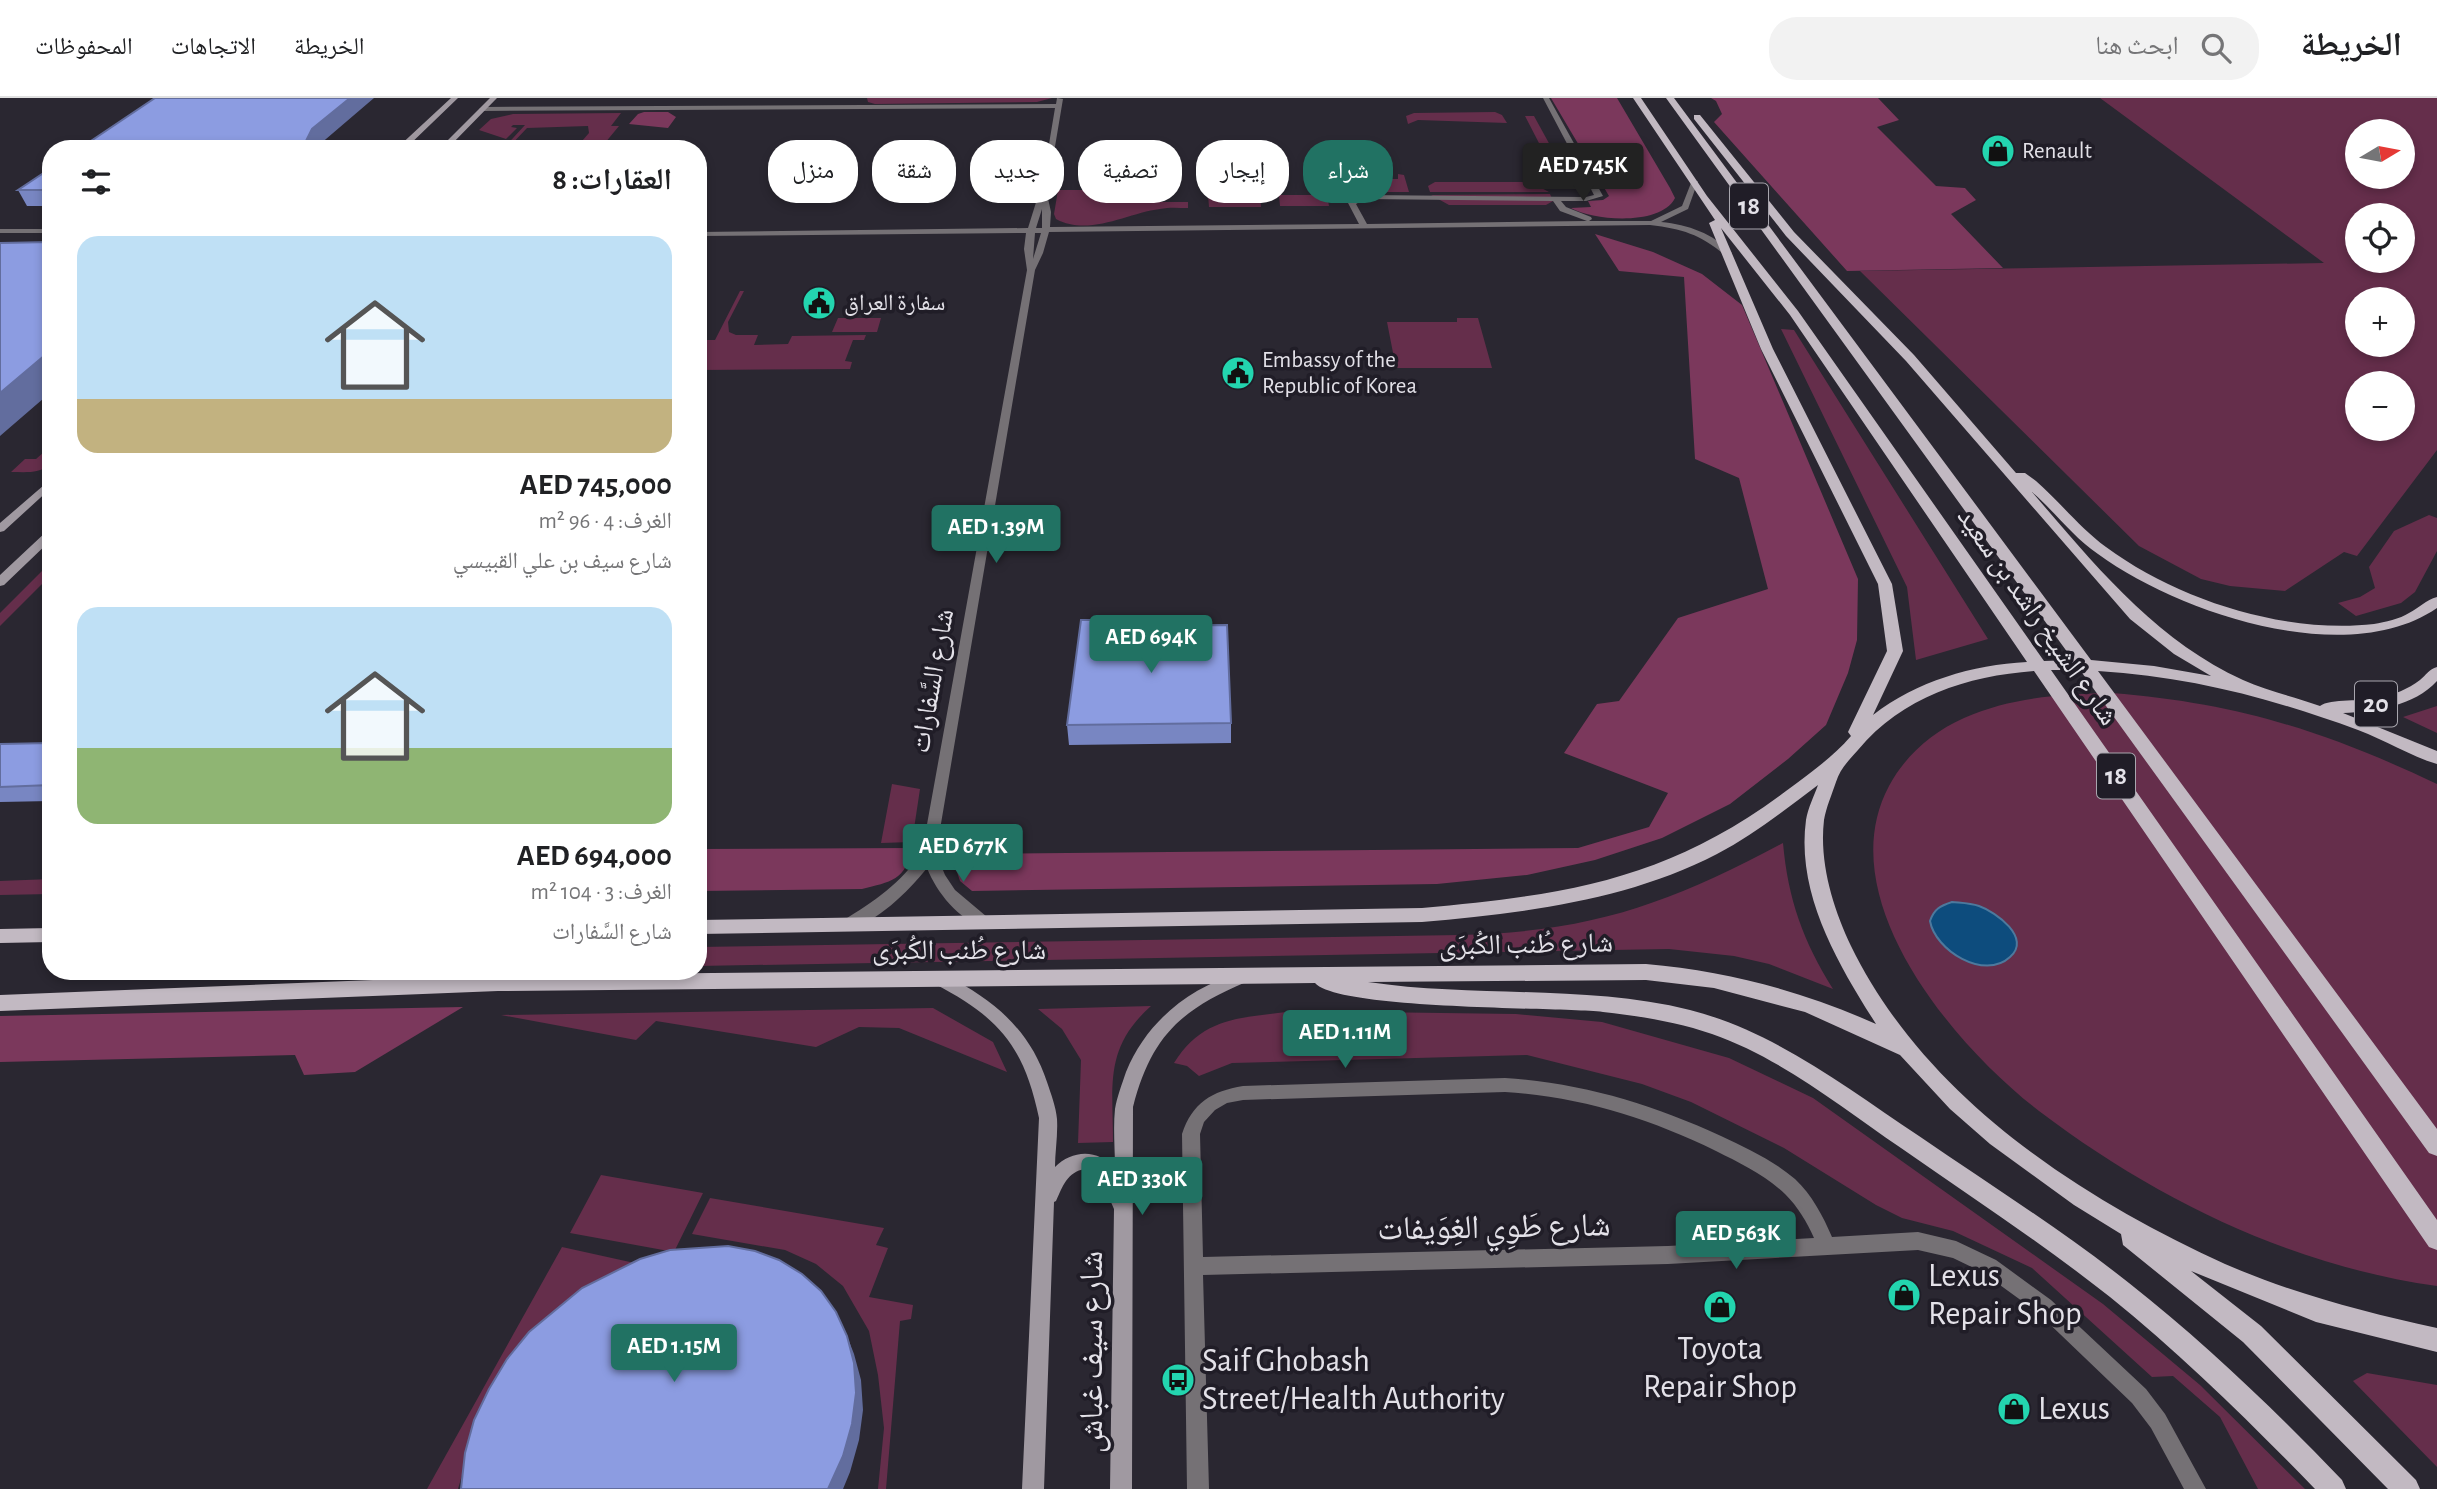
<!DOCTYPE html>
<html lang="ar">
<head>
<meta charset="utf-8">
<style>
	body { margin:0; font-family:"Alegreya Sans","Noto Naskh Arabic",sans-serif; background:#f2f2f2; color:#202124; direction:rtl; height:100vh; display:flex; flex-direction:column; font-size:26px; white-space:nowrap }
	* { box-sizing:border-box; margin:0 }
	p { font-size:23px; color:#757577 }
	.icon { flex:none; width:38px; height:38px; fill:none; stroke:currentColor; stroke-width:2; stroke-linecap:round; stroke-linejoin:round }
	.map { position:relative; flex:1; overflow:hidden; direction:ltr }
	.panel { position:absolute; left:42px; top:42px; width:665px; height:840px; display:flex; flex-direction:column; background:#fff; border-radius:28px; box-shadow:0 4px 10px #0003; direction:rtl }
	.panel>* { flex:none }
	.guide { position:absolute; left:728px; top:42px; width:665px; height:63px; direction:rtl; display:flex; gap:14px }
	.needle { width:46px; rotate:80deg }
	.tools { position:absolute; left:2345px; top:21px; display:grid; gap:14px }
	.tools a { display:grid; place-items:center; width:70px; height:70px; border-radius:50%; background:#fff; box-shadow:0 4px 10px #0003; font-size:35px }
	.price { position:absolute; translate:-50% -60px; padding:0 16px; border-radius:7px; background:#217263; color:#fff; font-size:23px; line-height:46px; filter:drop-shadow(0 2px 4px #0008) }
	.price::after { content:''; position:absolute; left:50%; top:42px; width:21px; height:16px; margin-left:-10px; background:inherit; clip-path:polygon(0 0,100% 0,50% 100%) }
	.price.on { background:#222; color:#fff }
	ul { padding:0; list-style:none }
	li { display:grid; align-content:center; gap:14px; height:371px; padding:0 35px }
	li span { display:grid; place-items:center; height:217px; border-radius:21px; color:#555 }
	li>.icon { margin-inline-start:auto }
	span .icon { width:126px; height:126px; fill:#fffc; stroke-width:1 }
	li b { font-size:30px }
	h2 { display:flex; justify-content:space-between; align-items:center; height:84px; padding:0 35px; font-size:30px }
	.chip { padding:0 24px; border-radius:28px; background:#fff; box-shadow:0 4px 10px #0003; font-size:24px; line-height:63px }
	.chip.on { background:#217263; color:#fff }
	header { display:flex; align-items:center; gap:42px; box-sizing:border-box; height:98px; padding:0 35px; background:#fff; border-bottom:2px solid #e0e0e0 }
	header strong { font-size:33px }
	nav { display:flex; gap:38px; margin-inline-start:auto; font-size:24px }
	.search { width:490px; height:63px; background:#f2f2f2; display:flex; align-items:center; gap:18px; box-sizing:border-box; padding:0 24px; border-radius:28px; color:#757577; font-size:26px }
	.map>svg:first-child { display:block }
	.green { fill:#652e4b; fill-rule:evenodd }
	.forest { fill:#7b385c }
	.water { fill:#0d4c7d; stroke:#4d799d; stroke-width:2 }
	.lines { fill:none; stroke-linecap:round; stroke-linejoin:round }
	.street { fill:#757175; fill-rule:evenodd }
	.secondary { fill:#a099a1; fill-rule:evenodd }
	.primary { fill:#c2b9c2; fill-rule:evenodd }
	.wall { fill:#7886c2 }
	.shaded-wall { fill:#626d9e }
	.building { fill:#8c9ce1; stroke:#626d9e; stroke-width:2 }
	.labels { text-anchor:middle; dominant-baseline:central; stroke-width:7; stroke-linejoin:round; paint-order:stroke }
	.far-poi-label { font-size:23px; fill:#e3e1e8; stroke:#201d27; text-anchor:start }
	.shield { fill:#201d27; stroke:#a8a6ae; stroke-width:2 }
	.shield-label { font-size:26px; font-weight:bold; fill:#e3e1e8 }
	.street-label { font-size:28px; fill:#e3e1e8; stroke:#201d27 }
	.near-street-label { font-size:33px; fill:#e3e1e8; stroke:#201d27 }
	.near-poi-label { font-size:33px; fill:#e3e1e8; stroke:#201d27; text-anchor:start }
</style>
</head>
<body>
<header>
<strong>الخريطة</strong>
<div class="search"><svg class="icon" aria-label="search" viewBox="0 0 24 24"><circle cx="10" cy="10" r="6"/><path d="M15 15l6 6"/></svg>ابحث هنا</div>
<nav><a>الخريطة</a><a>الاتجاهات</a><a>المحفوظات</a></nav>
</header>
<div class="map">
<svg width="2437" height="1391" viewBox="0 0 2437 1391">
	<rect width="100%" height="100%" fill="#2a2731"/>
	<path class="green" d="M 867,0 L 1052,0 L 1037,4 L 875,6 L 868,4 Z
		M 2100,0 L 2437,0 L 2437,352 L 2357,458 L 2344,454 L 2285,493 L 2230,488 L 2201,481 L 2139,448 L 1860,173 L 2324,165 ZM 2357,33 L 2403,33 L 2403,79 L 2357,79 ZM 2357,117 L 2403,117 L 2403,163 L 2357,163 ZM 2357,201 L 2403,201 L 2403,247 L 2357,247 ZM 2357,285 L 2403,285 L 2403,331 L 2357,331 Z
		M 1495,14 L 1502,17 L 1507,25 L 1418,22 L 1408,26 L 1406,18 L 1414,15 Z
		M 621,15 L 611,28 L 619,28 L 600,51 L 575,51 L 589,35 L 588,28 L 527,30 L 507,51 L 503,51 L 525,27 L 513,27 L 511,29 L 517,30 L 506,41 L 479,32 L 491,21 L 513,16 Z
		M 1525,18 L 1534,18 L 1567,78 L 1556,78 Z
		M 1398,76 L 1404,77 L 1409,94 L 1358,94 L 1355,81 L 1398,81 Z
		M 1435,84 L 1530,84 L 1549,94 L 1430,94 L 1428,88 Z
		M 1058,92 L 1111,92 L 1110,104 L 1188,104 L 1188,110 C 1179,110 1169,109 1160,111 C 1127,115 1089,139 1056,121 L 1054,116 Z
		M 1550,96 L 1553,103 L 1546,107 L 1449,107 L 1431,97 Z
		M 1208,97 L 1260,97 L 1261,109 L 1209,109 Z
		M 1279,97 L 1327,97 L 1329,108 L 1280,108 Z
		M 740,193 L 744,193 L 728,224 L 729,234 L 736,237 L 758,237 L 754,247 L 788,246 L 792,238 L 866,237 L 864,242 L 853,242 L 845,263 L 852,264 L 850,271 L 698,272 L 698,253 L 704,242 L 715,242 Z
		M 838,220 L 881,220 L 877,234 L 832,234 Z
		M 1457,220 L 1478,220 L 1492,270 L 1396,270 L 1387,224 L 1457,224 Z
		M 1781,231 L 1794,232 L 1988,541 L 1916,562 L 1907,489 Z
		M 51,348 L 51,366 C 39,376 26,374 11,374 L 25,361 L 36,361 Z
		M 2429,417 L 2437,420 L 2437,453 L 2415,494 L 2401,505 L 2356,518 L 2338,505 L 2360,499 L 2375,490 L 2369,469 L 2394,433 Z
		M 51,464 L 51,477 L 0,528 L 0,515 Z
		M 2112,595 C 2237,605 2325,633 2437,686 L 2437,1188 C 2292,1168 2155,1101 2039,1013 C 1954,948 1829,800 1889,688 C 1905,658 1932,634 1964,620 C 2011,599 2062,596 2112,595 Z
		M 2437,608 L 2437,635 L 2403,619 Z
		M 892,686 L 920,691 L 912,744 L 881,745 Z
		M 1783,745 C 1788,801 1803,843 1833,891 L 1769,866 L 1734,858 L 1669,851 L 698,868 L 698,849 L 1460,837 C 1591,834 1669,806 1783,745 Z
		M 51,781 L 51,796 L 0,797 L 0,783 Z
		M 1151,908 C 1104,950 1113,987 1113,1044 L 1078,1045 L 1081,962 L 1062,931 L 1038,911 Z
		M 933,910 L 993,944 L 1007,974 L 899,930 L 859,929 L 816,949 L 656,923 L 636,942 L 501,917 Z
		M 1294,913 L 1516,916 L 1602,924 L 1729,960 L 1813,1000 L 2103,1206 L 2200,1287 L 2305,1391 L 2258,1391 L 2220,1319 L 2173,1278 L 2152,1279 L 2032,1170 L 1953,1133 L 1902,1120 L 1876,1107 L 1784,1050 L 1691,1004 L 1642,986 L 1527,957 L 1232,965 L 1199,978 L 1187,968 L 1174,965 C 1204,917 1244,920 1294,913 Z
		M 601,1077 L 703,1095 L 674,1154 L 570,1135 Z
		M 710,1100 L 884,1130 L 876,1147 L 888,1150 L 869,1199 L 913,1207 L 911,1221 L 900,1223 L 886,1391 L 878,1391 L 884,1330 L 878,1277 L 869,1233 L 843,1188 L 816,1166 L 785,1152 L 692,1136 Z
		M 562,1149 L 639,1166 L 475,1332 L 458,1391 L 427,1391 Z
		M 2367,1275 L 2437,1287 L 2437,1369 L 2353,1283 Z"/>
	<path class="forest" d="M 1551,0 L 1617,0 L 1670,90 L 1675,100 C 1661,128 1594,123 1571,110 L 1591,109 L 1588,103 L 1603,102 L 1609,98 Z
		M 1711,0 L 1878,0 L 1899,22 L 1877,29 L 1936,88 L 1965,90 L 1976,102 L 1951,116 L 2003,170 L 1847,173 L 1714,24 L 1722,16 L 1716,3 Z
		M 644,14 L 668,14 L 676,19 L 668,30 L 629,26 L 638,16 Z
		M 1595,136 L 1653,154 L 1702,176 L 1742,207 L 1858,481 L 1857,542 L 1848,575 L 1826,627 L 1788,661 L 1730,706 L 1662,740 L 1595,762 L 1527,777 L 1437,786 L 972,793 L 960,783 L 951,756 L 1578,750 L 1649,729 L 1668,695 L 1564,655 L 1597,606 L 1619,603 L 1678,520 L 1768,491 L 1739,380 L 1695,361 L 1684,179 L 1619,173 Z
		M 911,750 C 907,782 890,784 862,791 L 698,793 L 698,751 Z
		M 463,909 L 355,974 L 304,977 L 295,957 L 0,964 L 0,918 Z"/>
	<path class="water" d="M 1952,804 C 1962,805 1970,805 1979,808 C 1996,814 2032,840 2010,859 C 1984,883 1935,852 1930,823 C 1934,811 1940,808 1952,804 Z"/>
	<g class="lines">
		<path class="street" d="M 1057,0 L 1063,1 L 1047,96 L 1051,114 L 1050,129 L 1359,126 L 1348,105 L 1364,97 L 1586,99 L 1594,97 L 1543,0 L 1549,0 L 1603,98 L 1586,103 L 1561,103 L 1566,109 L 1591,119 L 1592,121 L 1589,123 L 1651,123 L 1682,108 L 1691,85 L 1698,83 L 1688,111 L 1661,124 C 1689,127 1712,135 1732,155 L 1725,157 C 1699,136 1683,131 1650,127 L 1049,134 L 1043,155 L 1035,172 L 936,755 L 945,777 L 955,792 L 993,824 L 990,828 L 985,830 C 958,821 937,795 927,770 C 907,795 878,823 847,833 L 842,831 L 839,827 L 842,823 C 874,804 901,785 922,754 L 1027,172 L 1024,151 L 1026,135 L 698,138 L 698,134 L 1028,130 L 1043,82 L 1055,10 L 483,13 L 479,11 L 483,9 L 1056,6 ZM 1365,101 L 1553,103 L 1560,113 L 1587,123 L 1367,126 L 1356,106 ZM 1042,111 L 1042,130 L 1036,130 ZM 1035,135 L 1041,135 L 1033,161 Z
			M 0,131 L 51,131 L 51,135 L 0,135 Z
			M 1505,980 C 1582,985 1651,1006 1721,1038 C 1746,1050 1773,1062 1795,1081 C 1812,1097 1823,1118 1832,1139 L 1918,1134 L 1956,1143 L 1996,1162 L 2051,1202 L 2146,1291 L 2165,1316 L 2206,1391 L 2184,1391 L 2151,1330 L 2132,1305 L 2037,1214 L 1982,1174 L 1953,1160 L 1918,1152 L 1668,1166 L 1203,1177 L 1209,1391 L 1187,1391 L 1182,1036 C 1192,1005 1212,993 1243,988 ZM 1505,994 C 1581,999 1648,1020 1716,1053 C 1740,1065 1765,1077 1785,1096 C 1798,1109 1807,1124 1814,1140 L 1668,1148 L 1203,1159 L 1200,1036 L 1204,1024 L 1215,1012 L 1227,1005 L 1243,1002 Z"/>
		<path class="secondary" d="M 451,0 L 458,0 L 405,51 L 396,51 Z
			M 490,0 L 497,0 L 447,51 L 439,51 Z
			M 51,381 L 51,390 L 4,433 L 0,434 L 0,425 Z
			M 51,432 L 51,442 L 4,487 L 0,488 L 0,477 L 47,433 Z
			M 1240,874 L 1246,876 L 1248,880 L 1246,884 C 1180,912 1151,939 1133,1009 L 1132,1391 L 1110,1391 L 1114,1111 L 1100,1079 L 1085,1071 C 1067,1074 1063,1088 1056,1103 L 1054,1104 L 1044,1391 L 1022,1391 L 1039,1020 C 1024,949 1000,920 935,886 L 933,882 L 935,878 L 941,876 L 947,878 C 994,902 1030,932 1047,984 C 1051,996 1056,1009 1057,1021 C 1058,1037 1055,1054 1055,1069 C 1072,1052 1098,1050 1115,1071 C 1115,1051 1113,1030 1115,1011 C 1117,999 1122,986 1126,974 C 1147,923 1188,891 1240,874 Z"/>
		<path class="primary" d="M 1633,0 L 1641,0 L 1707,98 L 1798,213 L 2044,563 L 2073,562 L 1666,0 L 1674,0 L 2091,562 L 2154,568 L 2211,578 L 2174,556 L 2130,521 L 1906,263 L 1786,138 L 1694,21 L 1694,17 L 1700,17 L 1794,134 L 1914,257 L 2016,375 L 2025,375 L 2036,383 C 2060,404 2080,430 2106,449 C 2178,502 2284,536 2374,526 C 2385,524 2400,521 2409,515 C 2419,510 2426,502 2437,499 L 2437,510 C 2347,572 2179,515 2098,456 C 2073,439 2055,414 2032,394 C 2094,466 2155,542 2243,582 C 2267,593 2295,599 2320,608 C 2330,600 2364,604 2379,600 C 2394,597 2408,591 2420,582 C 2426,577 2429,571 2437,569 L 2437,583 C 2414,608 2375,614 2343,615 L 2437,653 L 2437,666 C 2410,658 2385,642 2358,632 C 2270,600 2192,579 2098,573 L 2437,1031 L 2437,1058 L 2429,1055 L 2080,572 L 2051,572 L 2437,1122 L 2437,1152 L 2429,1149 L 2034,573 C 1967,578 1902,599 1858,652 C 1849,662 1840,671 1836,684 C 1832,696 1826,710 1824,722 C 1819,765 1833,810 1851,848 C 1924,998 2078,1099 2225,1166 C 2294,1196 2364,1214 2437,1230 L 2437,1254 L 2316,1224 L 2191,1173 L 2261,1228 L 2416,1382 L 2420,1391 L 2388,1391 L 2243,1244 L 2123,1147 L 2121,1136 L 2074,1107 L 1990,1046 L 1950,1011 L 1900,957 L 1805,914 L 1714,890 L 1646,882 L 1368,884 C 1475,900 1585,886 1690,912 C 1776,934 1847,990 1919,1038 C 1989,1086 2062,1132 2129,1185 C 2205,1245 2275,1312 2342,1382 L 2346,1391 L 2315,1391 C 2250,1324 2183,1258 2110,1199 C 2043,1146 1971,1099 1901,1050 C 1841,1009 1781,960 1712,936 C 1677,924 1640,918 1603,914 C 1556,909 1339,912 1315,885 L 498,893 L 0,913 L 0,897 L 498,877 L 1646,866 C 1727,873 1802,893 1876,926 C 1838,866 1796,796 1806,722 C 1808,710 1814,698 1818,687 C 1786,711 1753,737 1717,756 C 1626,803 1523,815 1422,824 L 698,836 L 698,822 L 1422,810 C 1566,797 1667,782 1786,693 C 1810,675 1832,660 1851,638 L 1848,634 L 1887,553 L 1878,486 L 1761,251 L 1709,125 L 1715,122 ZM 1721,130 L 1790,217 L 2027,564 C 1972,567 1917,583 1873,617 L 1903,553 L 1892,486 L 1773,251 Z
			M 51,830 L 51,844 L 0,845 L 0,831 Z"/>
	</g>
	<path class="wall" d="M 51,70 L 51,108 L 27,108 L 18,92 Z
		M 1231,625 L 1231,645 L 1069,647 L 1067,627 Z
		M 51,645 L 51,703 L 0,704 L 0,646 Z"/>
	<path class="shaded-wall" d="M 350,0 L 374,0 L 319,47 L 317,51 L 297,51 L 312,31 Z
		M 51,252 L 51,294 L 0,338 L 0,295 Z
		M 847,1238 L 854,1256 L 861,1282 L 863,1312 L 859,1342 L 850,1374 L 843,1391 L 828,1391 Z"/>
	<path class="building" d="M 155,0 L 350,0 L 312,31 L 304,47 L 297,51 L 79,51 Z
		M 51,70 L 51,92 L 18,92 Z
		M 51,144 L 51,252 L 0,295 L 0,145 Z
		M 1081,522 L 1102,522 L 1102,528 L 1227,527 L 1231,625 L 1067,627 Z
		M 51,645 L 51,687 L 0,689 L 0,646 Z
		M 728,1148 L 755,1153 L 779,1162 L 802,1176 L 821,1193 L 836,1214 L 847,1238 L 854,1265 L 856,1295 L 852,1326 L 843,1358 L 828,1391 L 461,1391 L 465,1355 L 474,1322 L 489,1291 L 507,1261 L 529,1234 L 582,1190 L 640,1161 L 670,1152 Z"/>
	<defs>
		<symbol id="shop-disc" viewBox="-11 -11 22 22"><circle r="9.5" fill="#23d5af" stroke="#201d27"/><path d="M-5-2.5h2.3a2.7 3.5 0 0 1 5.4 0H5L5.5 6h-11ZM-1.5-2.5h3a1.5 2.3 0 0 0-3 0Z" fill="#111"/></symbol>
		<symbol id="civic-disc" viewBox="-11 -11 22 22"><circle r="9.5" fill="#23d5af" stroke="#201d27"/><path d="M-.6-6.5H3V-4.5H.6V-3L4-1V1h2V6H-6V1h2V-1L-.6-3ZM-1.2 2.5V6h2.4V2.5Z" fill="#111"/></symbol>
		<symbol id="bus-disc" viewBox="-11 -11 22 22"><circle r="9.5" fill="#23d5af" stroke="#201d27"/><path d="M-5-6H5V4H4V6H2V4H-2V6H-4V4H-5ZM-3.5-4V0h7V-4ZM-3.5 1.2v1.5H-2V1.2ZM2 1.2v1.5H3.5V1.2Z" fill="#111"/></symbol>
	</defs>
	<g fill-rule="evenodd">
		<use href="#shop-disc" x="1979" y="34" width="38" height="38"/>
		<use href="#civic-disc" x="800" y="186" width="38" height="38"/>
		<use href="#civic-disc" x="1219" y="256" width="38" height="38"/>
		<use href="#shop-disc" x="1885" y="1178" width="38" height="38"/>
		<use href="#shop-disc" x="1701" y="1190" width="38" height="38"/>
		<use href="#bus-disc" x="1159" y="1263" width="38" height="38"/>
		<use href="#shop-disc" x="1995" y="1292" width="38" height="38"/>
	</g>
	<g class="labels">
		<g class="far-poi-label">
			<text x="2022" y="53">Renault</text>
			<text x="844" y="205">سفارة العراق</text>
			<text x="1262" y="262">Embassy of the<tspan x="1262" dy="26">Republic of Korea</tspan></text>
		</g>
		<g class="shield">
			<rect x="1730" y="85.5" width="38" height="45" rx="5"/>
			<rect x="2355" y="583.5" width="42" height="45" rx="5"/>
			<rect x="2097" y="655.5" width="38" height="45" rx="5"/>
		</g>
		<g class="shield-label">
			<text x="1749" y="108">18</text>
			<text x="2376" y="606">20</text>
			<text x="2116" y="678">18</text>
		</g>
		<g class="street-label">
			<text transform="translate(2037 519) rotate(55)">شارع الشيخ راشد بن سعيد</text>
			<text transform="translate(933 583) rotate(-80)">شارع السَّفارات</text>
			<text transform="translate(1526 847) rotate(-1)">شارع طُنب الكُبرَى</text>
			<text x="959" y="853">شارع طُنب الكُبرَى</text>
		</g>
		<g class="near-street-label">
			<text transform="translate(1494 1130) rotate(-1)">شارع طَوِي الغِوَيفات</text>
			<text transform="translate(1092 1254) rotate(-90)">شارع سيف غباش</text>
		</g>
		<g class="near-poi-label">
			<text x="1928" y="1178">Lexus<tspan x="1928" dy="38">Repair Shop</tspan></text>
			<text x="1720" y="1251" text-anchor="middle">Toyota<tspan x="1720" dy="38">Repair Shop</tspan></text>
			<text x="1202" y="1263">Saif Ghobash<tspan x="1202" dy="38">Street/Health Authority</tspan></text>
			<text x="2038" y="1311">Lexus</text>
		</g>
	</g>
</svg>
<div class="tools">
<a><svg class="needle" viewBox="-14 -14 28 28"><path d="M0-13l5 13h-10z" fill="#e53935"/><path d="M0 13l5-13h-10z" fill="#757577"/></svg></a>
<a><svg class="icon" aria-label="locate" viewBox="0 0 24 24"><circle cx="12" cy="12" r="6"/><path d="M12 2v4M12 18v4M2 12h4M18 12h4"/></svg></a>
<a>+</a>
<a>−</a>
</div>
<b class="price on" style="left:1583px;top:105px">AED 745K</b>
<b class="price" style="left:996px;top:467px">AED 1.39M</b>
<b class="price" style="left:1151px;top:577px">AED 694K</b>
<b class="price" style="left:963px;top:786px">AED 677K</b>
<b class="price" style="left:1345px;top:972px">AED 1.11M</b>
<b class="price" style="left:1142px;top:1119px">AED 330K</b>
<b class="price" style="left:1736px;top:1173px">AED 563K</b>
<b class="price" style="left:674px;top:1286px">AED 1.15M</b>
<div class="guide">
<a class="chip on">شراء</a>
<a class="chip">إيجار</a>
<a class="chip">تصفية</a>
<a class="chip">جديد</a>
<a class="chip">شقة</a>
<a class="chip">منزل</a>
</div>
<section class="panel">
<h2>العقارات: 8<svg class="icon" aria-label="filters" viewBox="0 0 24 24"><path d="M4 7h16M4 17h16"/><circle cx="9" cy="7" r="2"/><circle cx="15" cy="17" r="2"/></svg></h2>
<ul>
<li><span style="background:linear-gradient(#bfe0f5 75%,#c2b280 0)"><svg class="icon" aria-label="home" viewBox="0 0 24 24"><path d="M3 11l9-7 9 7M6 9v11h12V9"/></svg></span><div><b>AED 745,000</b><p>الغرف: 4 · 96 m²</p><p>شارع سيف بن علي القبيسي</p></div></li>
<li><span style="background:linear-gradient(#bfe0f5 65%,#8fb573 0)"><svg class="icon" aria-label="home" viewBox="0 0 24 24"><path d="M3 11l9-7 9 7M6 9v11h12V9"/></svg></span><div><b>AED 694,000</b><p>الغرف: 3 · 104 m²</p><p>شارع السَّفارات</p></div></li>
</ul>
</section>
</div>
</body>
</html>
